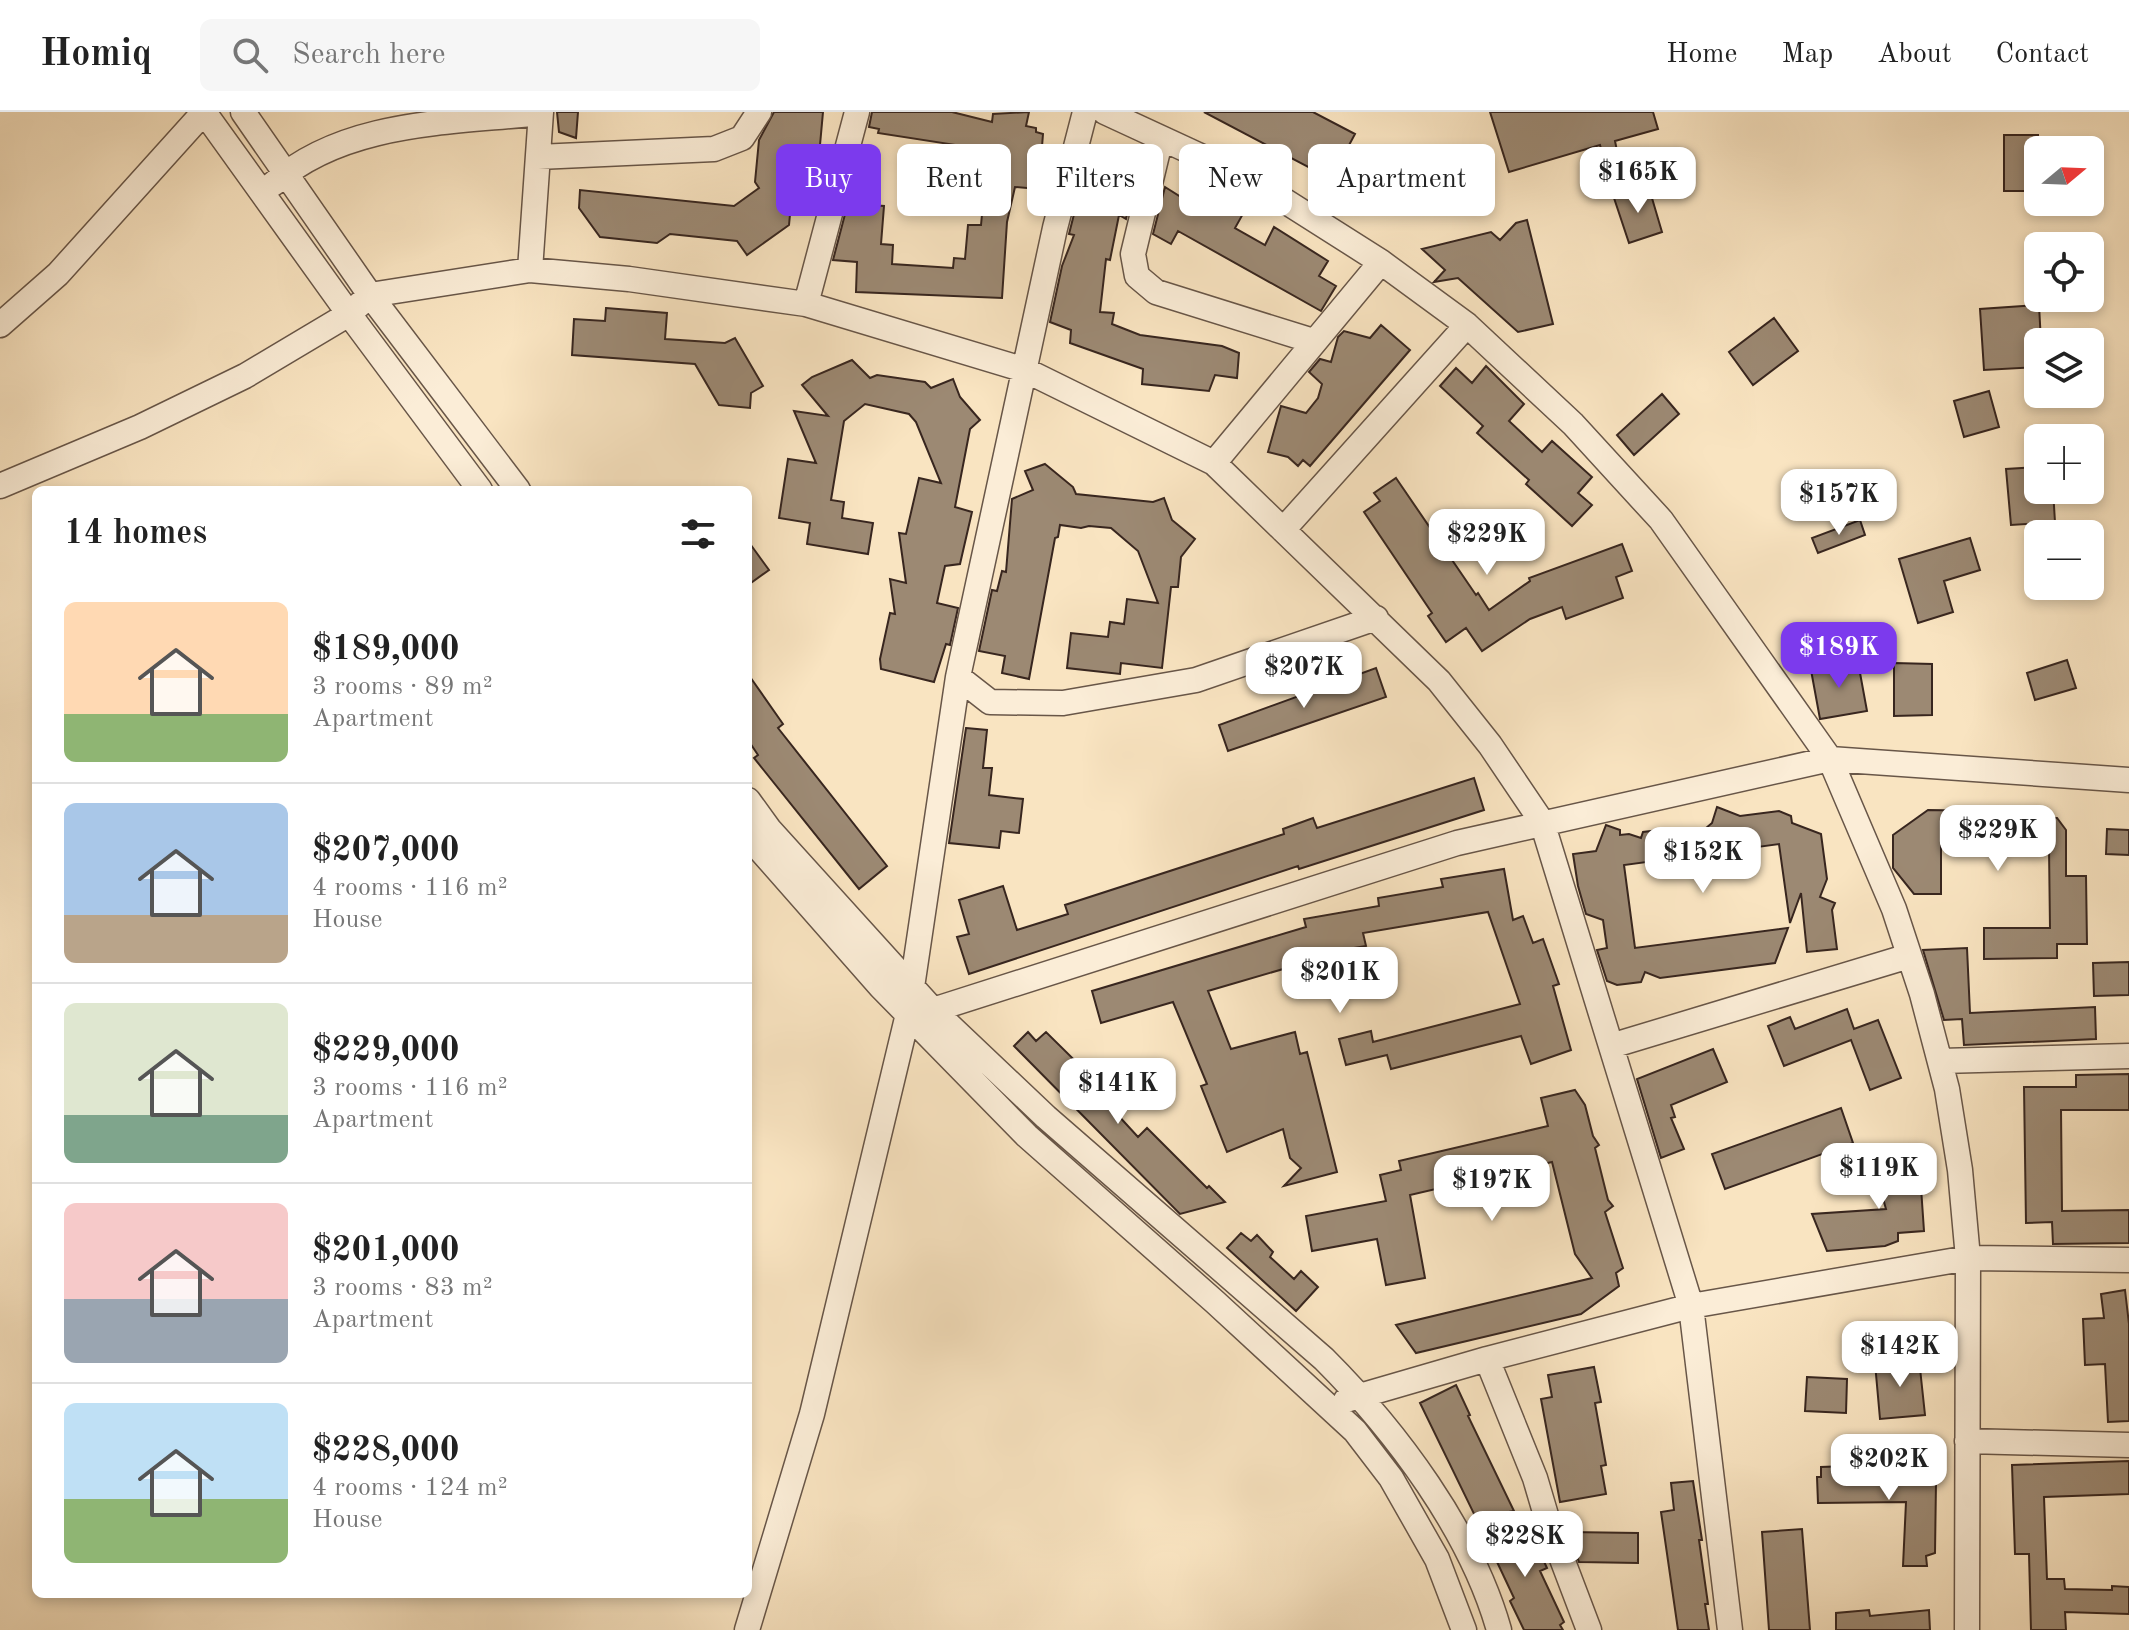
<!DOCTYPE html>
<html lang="en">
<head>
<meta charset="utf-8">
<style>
	body { margin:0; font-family:"Old Standard TT",serif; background:#f6f6f6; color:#222; height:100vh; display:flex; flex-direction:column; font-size:30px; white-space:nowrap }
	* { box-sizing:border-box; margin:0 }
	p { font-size:26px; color:#767676 }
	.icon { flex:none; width:44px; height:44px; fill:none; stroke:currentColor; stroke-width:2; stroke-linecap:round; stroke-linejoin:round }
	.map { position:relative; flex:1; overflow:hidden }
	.panel { position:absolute; left:32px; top:374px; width:720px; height:1112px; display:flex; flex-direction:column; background:#fff; border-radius:12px; box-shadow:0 4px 12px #0003 }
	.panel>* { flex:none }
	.banner { position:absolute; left:776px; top:32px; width:760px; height:72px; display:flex; gap:16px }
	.needle { width:52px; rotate:71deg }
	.controls { position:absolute; left:2024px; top:24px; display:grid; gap:16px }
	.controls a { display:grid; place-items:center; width:80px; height:80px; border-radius:12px; background:#fff; box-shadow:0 4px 12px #0003; font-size:40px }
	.price { position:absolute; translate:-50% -68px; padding:0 18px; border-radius:16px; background:#fff; color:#222; font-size:26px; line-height:52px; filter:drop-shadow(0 2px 4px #0008) }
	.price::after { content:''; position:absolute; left:50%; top:48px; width:24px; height:18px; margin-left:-12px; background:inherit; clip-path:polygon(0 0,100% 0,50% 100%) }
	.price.selected { background:#7c3aed; color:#fff }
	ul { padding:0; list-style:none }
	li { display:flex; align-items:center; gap:24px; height:200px; padding:0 32px }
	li+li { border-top:2px solid #e0e0e0 }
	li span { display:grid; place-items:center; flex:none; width:224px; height:160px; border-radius:12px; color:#555 }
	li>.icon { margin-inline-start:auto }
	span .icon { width:96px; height:96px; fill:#fffc; stroke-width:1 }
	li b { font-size:34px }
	h2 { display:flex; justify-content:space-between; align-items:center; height:96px; padding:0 32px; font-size:34px }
	.tag { padding:0 28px; border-radius:12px; background:#fff; box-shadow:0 4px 12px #0003; font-size:28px; line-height:72px }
	.tag.selected { background:#7c3aed; color:#fff }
	header { display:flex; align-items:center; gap:48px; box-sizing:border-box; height:112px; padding:0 40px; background:#fff; border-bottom:2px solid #e0e0e0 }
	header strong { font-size:38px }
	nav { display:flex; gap:44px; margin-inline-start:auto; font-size:28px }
	.search { width:560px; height:72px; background:#f6f6f6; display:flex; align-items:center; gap:20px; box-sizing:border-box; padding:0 28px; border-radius:12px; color:#767676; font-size:30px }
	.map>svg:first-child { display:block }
	.building { fill:#9c8973; stroke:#38261f; stroke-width:2 }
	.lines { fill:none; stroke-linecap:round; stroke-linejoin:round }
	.minor-casing { stroke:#685648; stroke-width:27 }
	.minor { stroke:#fbedd7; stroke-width:24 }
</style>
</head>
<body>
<header>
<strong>Homiq</strong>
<div class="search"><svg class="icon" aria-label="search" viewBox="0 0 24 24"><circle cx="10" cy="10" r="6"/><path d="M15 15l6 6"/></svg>Search here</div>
<nav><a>Home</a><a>Map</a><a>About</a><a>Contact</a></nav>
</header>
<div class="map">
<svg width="2129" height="1518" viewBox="0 0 2129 1518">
	<rect width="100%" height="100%" fill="#f9e4c1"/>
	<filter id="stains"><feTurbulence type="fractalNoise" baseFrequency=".0025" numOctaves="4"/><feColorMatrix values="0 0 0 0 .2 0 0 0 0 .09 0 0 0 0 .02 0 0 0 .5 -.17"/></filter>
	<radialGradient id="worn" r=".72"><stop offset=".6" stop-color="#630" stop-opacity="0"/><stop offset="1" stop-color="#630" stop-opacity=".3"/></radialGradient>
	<path class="building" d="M 557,0 L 578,0 L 576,26 L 559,20 Z
		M 774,0 L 823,0 L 820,33 L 795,51 L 789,113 L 747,143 L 737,129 L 670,122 L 657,131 L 600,125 L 579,96 L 580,78 L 734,94 L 759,76 L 755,70 L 759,28 Z
		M 872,0 L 952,0 L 992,10 L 993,2 L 1029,0 L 1026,14 L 1036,16 L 1036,20 L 1043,22 L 1041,47 L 1056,51 L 1049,78 L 1015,75 L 1007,110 L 1002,186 L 856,180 L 857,150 L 833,148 L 854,68 L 873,71 L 870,93 L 884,94 L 881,132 L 893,133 L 892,152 L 953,156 L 954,146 L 965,147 L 968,113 L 981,113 L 988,38 L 878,21 L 879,17 L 869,15 Z
		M 1204,0 L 1313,0 L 1355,22 L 1331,67 Z
		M 1490,0 L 1653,0 L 1658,17 L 1615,29 L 1622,64 L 1609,67 L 1600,33 L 1509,60 Z
		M 2004,23 L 2038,23 L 2038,79 L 2004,79 Z
		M 1089,43 L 1129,51 L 1128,55 L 1137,60 L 1126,107 L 1119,103 L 1110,148 L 1106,147 L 1100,200 L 1114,201 L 1112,212 L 1140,223 L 1222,234 L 1239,241 L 1237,266 L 1215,263 L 1209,279 L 1142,272 L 1143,257 L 1070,231 L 1071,218 L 1050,210 L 1062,154 L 1074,123 L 1069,122 Z
		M 1189,69 L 1244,100 L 1235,116 L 1265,133 L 1274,115 L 1328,149 L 1319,164 L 1336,174 L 1321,199 L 1178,119 L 1171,132 L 1153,122 L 1165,75 L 1181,85 Z
		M 1649,76 L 1662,120 L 1629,131 L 1614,86 Z
		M 1527,108 L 1553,212 L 1518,220 L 1458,166 L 1434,170 L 1445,158 L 1422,137 L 1491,120 L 1500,128 L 1516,111 Z
		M 2039,193 L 2041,230 L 2038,230 L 2038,255 L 1984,258 L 1980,197 Z
		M 606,196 L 667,201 L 665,227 L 725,231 L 735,226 L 763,274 L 751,281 L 750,296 L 719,293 L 695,252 L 572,243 L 574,207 L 605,209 Z
		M 1774,206 L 1798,239 L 1753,273 L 1729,240 Z
		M 1381,213 L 1410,238 L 1310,354 L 1303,348 L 1298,354 L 1288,345 L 1268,340 L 1281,294 L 1306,301 L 1318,286 L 1322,272 L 1309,260 L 1320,247 L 1331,250 L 1338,225 L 1344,219 L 1370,226 Z
		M 852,248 L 870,266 L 877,263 L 925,270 L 931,276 L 953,267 L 960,285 L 980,308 L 970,317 L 955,395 L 972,400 L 960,452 L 945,454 L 937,491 L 958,496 L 950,533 L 946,532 L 934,570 L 881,557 L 880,547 L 890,501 L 895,502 L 890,467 L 906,471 L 899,421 L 906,422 L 919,366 L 941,371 L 916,310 L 909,302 L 865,292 L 844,309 L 831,388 L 844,390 L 842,406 L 873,411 L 868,442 L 807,432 L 810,411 L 779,406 L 788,347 L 816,351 L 794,299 L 828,304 L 802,273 L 812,265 Z
		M 1486,254 L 1524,292 L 1509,309 L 1542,340 L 1552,329 L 1592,365 L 1578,381 L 1592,393 L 1572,414 L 1526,372 L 1529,368 L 1477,321 L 1483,314 L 1440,274 L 1456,256 L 1472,271 Z
		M 1989,279 L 1999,315 L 1964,325 L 1954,289 Z
		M 1662,282 L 1679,302 L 1634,343 L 1617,323 Z
		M 1045,352 L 1073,375 L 1076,382 L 1153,390 L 1164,386 L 1172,408 L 1195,427 L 1181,445 L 1178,475 L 1171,475 L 1162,556 L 1121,551 L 1120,562 L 1067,556 L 1071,521 L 1108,525 L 1110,510 L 1124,512 L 1127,487 L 1158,491 L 1138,439 L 1111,416 L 1089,414 L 1081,416 L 1060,413 L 1058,425 L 1055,426 L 1029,567 L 1002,561 L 1005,544 L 979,539 L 992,478 L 997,479 L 1002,459 L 1006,460 L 1012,387 L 1033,378 L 1025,359 Z
		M 2038,355 L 2038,378 L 2053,378 L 2055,410 L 2011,413 L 2006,357 Z
		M 1396,366 L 1476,483 L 1478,481 L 1489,498 L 1530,469 L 1529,466 L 1622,432 L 1632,459 L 1616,465 L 1623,486 L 1566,507 L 1562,495 L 1530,507 L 1482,539 L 1466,516 L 1446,530 L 1428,504 L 1432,501 L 1364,400 L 1380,389 L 1374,381 Z
		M 1860,408 L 1865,423 L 1818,441 L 1812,426 Z
		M 1970,426 L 1980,458 L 1944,469 L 1953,500 L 1918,511 L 1899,447 Z
		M 748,429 L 769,458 L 748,473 Z
		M 2067,548 L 2076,576 L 2035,588 L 2027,561 Z
		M 1858,550 L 1867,599 L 1820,607 L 1811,558 Z
		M 1894,551 L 1932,552 L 1932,603 L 1894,604 Z
		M 1376,556 L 1386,585 L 1228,639 L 1219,613 Z
		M 748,562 L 783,612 L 778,616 L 887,754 L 859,777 L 754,646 L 758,643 L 748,628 Z
		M 966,616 L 987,618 L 983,656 L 992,656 L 989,683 L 1023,687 L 1019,721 L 1001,719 L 999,736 L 949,731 Z
		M 1474,666 L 1484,698 L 1299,757 L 1298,754 L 969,862 L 957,825 L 969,822 L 959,788 L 1003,774 L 1017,818 L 1068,802 L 1065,793 L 1284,722 L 1283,717 L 1313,706 L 1317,716 Z
		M 1717,695 L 1740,704 L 1779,699 L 1791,704 L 1792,711 L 1821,722 L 1827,767 L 1820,785 L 1835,791 L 1832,798 L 1837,837 L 1807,840 L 1801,781 L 1790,811 L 1779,732 L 1624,753 L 1635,836 L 1788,816 L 1775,851 L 1660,866 L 1645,860 L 1641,870 L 1617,873 L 1607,869 L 1597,838 L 1607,836 L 1603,808 L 1586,802 L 1578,774 L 1573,742 L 1596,739 L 1606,713 L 1620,718 L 1620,723 L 1629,722 L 1641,726 L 1643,720 L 1668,717 L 1693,727 L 1712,711 Z
		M 1928,698 L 1992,699 L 1992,704 L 2057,706 L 2066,718 L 2066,764 L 2086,764 L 2087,832 L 2057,832 L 2057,846 L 1984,847 L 1984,816 L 2050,816 L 2049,736 L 1941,734 L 1941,782 L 1914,782 L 1893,756 L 1893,723 Z
		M 2107,717 L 2129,718 L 2129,743 L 2106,742 Z
		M 1504,757 L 1513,808 L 1523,804 L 1533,831 L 1543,827 L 1559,872 L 1553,874 L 1571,938 L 1531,952 L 1521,924 L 1391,957 L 1387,943 L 1346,953 L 1339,927 L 1371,919 L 1373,930 L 1520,892 L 1488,800 L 1363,821 L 1366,834 L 1287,847 L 1290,855 L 1208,879 L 1231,937 L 1295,920 L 1300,942 L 1307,940 L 1337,1060 L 1284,1074 L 1301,1056 L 1290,1046 L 1283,1017 L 1227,1040 L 1201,974 L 1207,972 L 1173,890 L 1101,911 L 1092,879 L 1306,815 L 1304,807 L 1379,794 L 1378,786 L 1443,775 L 1441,767 Z
		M 1967,836 L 1970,901 L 2095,895 L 2096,927 L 1964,933 L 1962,907 L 1944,908 L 1923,838 Z
		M 2129,850 L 2129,883 L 2094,884 L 2093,851 Z
		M 1847,897 L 1854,917 L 1878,908 L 1901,966 L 1870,978 L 1851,928 L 1784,954 L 1768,914 L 1790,905 L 1795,917 Z
		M 1028,920 L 1036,929 L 1046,920 L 1122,995 L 1116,1001 L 1138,1025 L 1147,1016 L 1207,1076 L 1209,1074 L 1225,1090 L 1180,1102 L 1014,934 Z
		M 1713,937 L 1727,970 L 1671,993 L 1675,1005 L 1671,1006 L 1684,1037 L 1661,1046 L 1637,967 Z
		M 2129,962 L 2129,998 L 2061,998 L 2062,1099 L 2129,1098 L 2129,1131 L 2053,1132 L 2052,1110 L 2026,1111 L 2024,975 L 2076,975 L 2076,963 Z
		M 1575,978 L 1585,993 L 1593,1024 L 1599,1033 L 1595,1036 L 1608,1088 L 1613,1094 L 1605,1100 L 1623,1156 L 1616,1161 L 1619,1174 L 1581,1202 L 1416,1241 L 1396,1213 L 1592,1166 L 1575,1142 L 1552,1050 L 1410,1083 L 1425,1166 L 1386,1173 L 1377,1127 L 1312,1139 L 1306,1104 L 1386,1089 L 1380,1063 L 1401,1058 L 1399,1049 L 1548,1014 L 1541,986 Z
		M 1841,996 L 1853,1031 L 1725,1077 L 1712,1042 Z
		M 1914,1045 L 1920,1061 L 1924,1119 L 1898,1121 L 1898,1129 L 1885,1134 L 1827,1139 L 1812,1102 L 1886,1097 L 1872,1048 Z
		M 1241,1121 L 1251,1129 L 1257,1123 L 1273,1140 L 1270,1145 L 1294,1167 L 1301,1159 L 1318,1175 L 1296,1199 L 1227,1136 Z
		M 2125,1178 L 2129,1212 L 2129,1309 L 2108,1310 L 2105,1252 L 2085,1253 L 2083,1207 L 2104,1206 L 2101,1182 Z
		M 1919,1247 L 1925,1303 L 1880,1307 L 1875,1251 Z
		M 1594,1255 L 1601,1290 L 1595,1291 L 1606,1353 L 1601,1354 L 1606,1382 L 1560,1390 L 1541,1287 L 1552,1285 L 1548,1263 Z
		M 1807,1265 L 1847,1267 L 1846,1301 L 1805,1299 Z
		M 1456,1273 L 1470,1303 L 1468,1304 L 1514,1399 L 1476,1406 L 1420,1291 Z
		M 2129,1349 L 2129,1382 L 2044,1385 L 2047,1467 L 2064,1467 L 2065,1477 L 2112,1478 L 2112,1474 L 2129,1475 L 2129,1502 L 2065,1500 L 2066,1518 L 2031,1518 L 2029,1442 L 2015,1442 L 2012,1353 Z
		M 1848,1354 L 1852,1358 L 1898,1357 L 1900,1363 L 1924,1356 L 1931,1369 L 1936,1370 L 1935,1441 L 1926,1444 L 1927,1454 L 1903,1454 L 1906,1390 L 1818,1391 L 1817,1365 L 1821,1365 L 1821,1355 Z
		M 1693,1369 L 1702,1428 L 1699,1428 L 1708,1492 L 1705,1492 L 1709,1518 L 1678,1518 L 1661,1400 L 1674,1398 L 1671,1371 Z
		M 1802,1417 L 1810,1518 L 1769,1518 L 1762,1420 Z
		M 1482,1418 L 1530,1419 L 1547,1456 L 1540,1459 L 1564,1510 L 1560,1513 L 1563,1518 L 1524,1518 L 1510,1489 L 1514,1486 Z
		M 1568,1420 L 1638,1421 L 1638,1451 L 1579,1450 Z
		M 1869,1498 L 1870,1504 L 1929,1498 L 1930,1518 L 1836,1518 L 1836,1501 Z"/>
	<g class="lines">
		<defs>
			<path id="minor" d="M 204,0 L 349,202 L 480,378
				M 243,0 L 370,183 L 518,378
				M 1105,0 L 1252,68 L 1381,150 L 1467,213 L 1573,312 L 1661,408 L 1830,647 L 1894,797 L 1922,882 L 1947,977 L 1960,1058 L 1968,1146 L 1967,1518
				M 1161,26 L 1133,142 L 1137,164 L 1156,180 L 1313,229
				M 538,45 L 714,37 L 742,26 L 759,0
				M 273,72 C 345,8 452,11 541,1
				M 530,158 L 541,0
				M 806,192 L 857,0
				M 0,213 L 58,162 L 204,0
				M 1214,351 L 1381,150
				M 0,374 L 140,315 L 245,264 L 349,202 L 370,183 L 530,158 L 629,167 L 806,192 L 1025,258 L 1214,351 L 1439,569 L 1490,633 L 1542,710 L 1691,1194 L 1730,1518
				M 1283,418 L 1467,213
				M 958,565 L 990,590 L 1063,591 L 1196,568 L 1376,506
				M 748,688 L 769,717 L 933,898 L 1046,1005 L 1324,1247 C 1396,1319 1471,1419 1499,1518
				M 748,724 L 881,875 L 1027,1024 L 1215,1190 L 1355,1319 L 1391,1366 L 1437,1447 L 1464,1518
				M 933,898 L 1457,731 L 1830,647 L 2129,668
				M 1611,934 L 1909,844
				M 1941,949 L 2129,944
				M 1487,1247 L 1535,1366 L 1548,1410 L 1589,1518
				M 1346,1288 L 1487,1247 L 1691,1194 L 1968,1146 L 2129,1148
				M 1967,1329 L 2129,1333
				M 747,1518 L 812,1302 L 908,902 L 958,565 L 1055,116 L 1085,0"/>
		</defs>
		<use href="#minor" class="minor-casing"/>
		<use href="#minor" class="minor"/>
	</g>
	<rect width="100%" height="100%" filter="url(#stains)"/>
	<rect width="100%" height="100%" fill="url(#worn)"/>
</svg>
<div class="controls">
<a><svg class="needle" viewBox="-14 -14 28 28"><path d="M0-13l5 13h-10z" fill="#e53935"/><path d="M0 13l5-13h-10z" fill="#767676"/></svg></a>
<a><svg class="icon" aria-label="locate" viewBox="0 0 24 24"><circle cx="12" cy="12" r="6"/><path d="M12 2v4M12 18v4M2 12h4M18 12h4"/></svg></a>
<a><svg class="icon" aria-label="layers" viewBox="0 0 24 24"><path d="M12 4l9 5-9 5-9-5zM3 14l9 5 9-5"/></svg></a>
<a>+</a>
<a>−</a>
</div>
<b class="price" style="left:1638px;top:103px">$165K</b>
<b class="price" style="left:1839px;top:425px">$157K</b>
<b class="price" style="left:1487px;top:465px">$229K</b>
<b class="price selected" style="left:1839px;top:578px">$189K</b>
<b class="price" style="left:1304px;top:598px">$207K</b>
<b class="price" style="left:1998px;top:761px">$229K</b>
<b class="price" style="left:1703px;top:783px">$152K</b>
<b class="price" style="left:1340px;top:903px">$201K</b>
<b class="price" style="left:1118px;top:1014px">$141K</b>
<b class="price" style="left:1879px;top:1099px">$119K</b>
<b class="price" style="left:1492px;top:1111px">$197K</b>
<b class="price" style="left:1900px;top:1277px">$142K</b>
<b class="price" style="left:1889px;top:1390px">$202K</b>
<b class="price" style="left:1525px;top:1467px">$228K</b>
<div class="banner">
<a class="tag selected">Buy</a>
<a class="tag">Rent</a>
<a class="tag">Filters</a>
<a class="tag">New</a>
<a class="tag">Apartment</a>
</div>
<section class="panel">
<h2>14 homes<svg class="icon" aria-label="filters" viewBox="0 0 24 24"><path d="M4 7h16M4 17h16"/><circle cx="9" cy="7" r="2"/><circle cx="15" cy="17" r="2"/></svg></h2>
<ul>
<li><span style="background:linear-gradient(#ffd9b3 70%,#8fb573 0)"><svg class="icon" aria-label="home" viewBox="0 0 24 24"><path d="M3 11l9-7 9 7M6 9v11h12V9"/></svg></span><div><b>$189,000</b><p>3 rooms · 89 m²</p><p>Apartment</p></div></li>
<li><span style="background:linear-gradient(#a9c7e8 70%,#b9a48a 0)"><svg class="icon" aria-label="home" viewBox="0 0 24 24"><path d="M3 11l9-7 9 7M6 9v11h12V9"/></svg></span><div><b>$207,000</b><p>4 rooms · 116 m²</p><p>House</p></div></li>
<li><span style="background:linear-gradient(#dfe7d0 70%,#7fa58c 0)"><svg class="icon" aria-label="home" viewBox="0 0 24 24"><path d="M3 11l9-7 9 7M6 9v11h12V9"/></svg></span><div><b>$229,000</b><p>3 rooms · 116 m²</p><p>Apartment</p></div></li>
<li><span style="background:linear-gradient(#f6c9c9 60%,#9aa5b1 0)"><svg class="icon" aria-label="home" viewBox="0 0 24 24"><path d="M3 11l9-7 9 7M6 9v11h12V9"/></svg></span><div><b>$201,000</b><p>3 rooms · 83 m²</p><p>Apartment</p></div></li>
<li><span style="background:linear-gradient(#bfe0f5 60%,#8fb573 0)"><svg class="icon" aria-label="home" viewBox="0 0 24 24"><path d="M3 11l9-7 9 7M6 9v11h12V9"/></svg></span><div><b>$228,000</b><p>4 rooms · 124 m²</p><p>House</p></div></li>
</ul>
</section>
</div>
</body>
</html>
